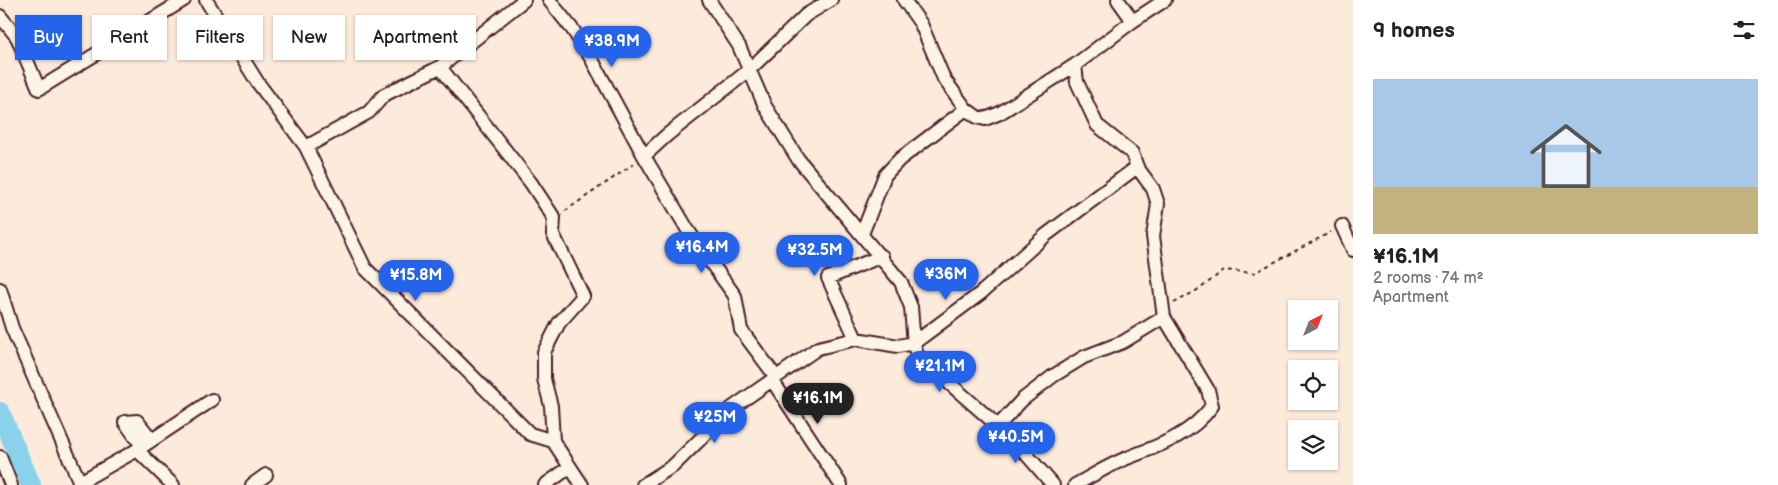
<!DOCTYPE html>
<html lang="en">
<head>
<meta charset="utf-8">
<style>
	body { margin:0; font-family:"Balsamiq Sans",sans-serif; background:#f2f2f2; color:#222; height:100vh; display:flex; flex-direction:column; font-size:19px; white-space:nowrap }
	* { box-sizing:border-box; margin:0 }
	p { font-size:16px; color:#767676 }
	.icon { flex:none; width:28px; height:28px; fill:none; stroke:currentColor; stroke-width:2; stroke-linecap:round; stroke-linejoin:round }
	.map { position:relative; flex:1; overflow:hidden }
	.details { display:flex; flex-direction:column; background:#fff; width:425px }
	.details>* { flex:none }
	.hud { position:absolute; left:15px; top:15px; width:475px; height:45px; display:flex; gap:10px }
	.needle { width:32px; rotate:42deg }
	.buttons { position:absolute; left:1288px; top:300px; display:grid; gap:10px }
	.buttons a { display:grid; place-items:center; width:50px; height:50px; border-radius:0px; background:#fff; box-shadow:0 1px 4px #0004; font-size:25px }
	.price { position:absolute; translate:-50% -42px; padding:0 11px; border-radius:18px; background:#2563eb; color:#fff; font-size:16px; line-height:32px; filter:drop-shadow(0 1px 2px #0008) }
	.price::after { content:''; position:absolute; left:50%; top:30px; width:15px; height:11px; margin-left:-8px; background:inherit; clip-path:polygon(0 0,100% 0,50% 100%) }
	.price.active { background:#222; color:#fff }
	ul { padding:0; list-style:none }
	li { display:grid; align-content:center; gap:10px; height:265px; padding:0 20px }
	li+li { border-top:1px solid #e0e0e0 }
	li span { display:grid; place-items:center; height:155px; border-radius:0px; color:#555 }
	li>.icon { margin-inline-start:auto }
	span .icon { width:90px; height:90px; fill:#fffc; stroke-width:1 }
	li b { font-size:21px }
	h2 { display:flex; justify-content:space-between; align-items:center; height:60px; padding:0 20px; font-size:21px }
	.tag { padding:0 18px; border-radius:0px; background:#fff; box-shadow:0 1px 4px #0004; font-size:18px; line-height:45px }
	.tag.active { background:#2563eb; color:#fff }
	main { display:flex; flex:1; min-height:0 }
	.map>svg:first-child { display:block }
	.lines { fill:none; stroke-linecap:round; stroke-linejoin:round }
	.river { stroke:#8ad2ec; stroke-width:20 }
	.minor-casing { stroke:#4a1f2b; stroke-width:16 }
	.path { stroke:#4a1f2b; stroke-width:2; stroke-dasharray:4 4; stroke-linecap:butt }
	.minor { stroke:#fcf5e5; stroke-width:12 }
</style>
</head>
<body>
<main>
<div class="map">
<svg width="1353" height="485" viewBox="0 0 1353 485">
	<rect width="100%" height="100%" fill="#fcebdb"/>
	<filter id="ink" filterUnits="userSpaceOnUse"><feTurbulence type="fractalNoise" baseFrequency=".02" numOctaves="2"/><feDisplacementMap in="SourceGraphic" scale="10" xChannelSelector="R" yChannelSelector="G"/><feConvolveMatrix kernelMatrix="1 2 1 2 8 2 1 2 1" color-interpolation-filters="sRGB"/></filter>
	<g filter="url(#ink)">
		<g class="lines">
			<path class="river" d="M 0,412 L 31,485"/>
			<defs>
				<path id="minor" d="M 206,0 L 258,83 L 306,147 L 365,268 L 530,434 L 553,441
					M 549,0 L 573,30 L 591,58 L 644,156 L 689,232 L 735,296 L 741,330 L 776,377
					M 709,0 L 739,46 L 765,106 L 798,159 L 901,282 L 911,307 L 914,345 L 917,355 L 1014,440 L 1053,485
					M 904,0 L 921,24 L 944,79 L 966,109 L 977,117 L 985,119 L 1000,113 L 1075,65 L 1133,21 L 1165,0
					M 1118,0 L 1133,21
					M 0,16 L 17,37 L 39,89 L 184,0
					M 440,67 L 531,183 L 554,218 L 553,234 L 583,296 L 559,323 L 544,352 L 544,379 L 551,406 L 553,441 L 582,485
					M 306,147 L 369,112 L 384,95 L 440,67 L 524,0
					M 644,156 L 667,135 L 748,71 L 806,15 L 831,0
					M 1342,226 L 1353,250
					M 862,234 L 885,175 L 900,159 L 966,109
					M 0,289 L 12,328 L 81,485
					M 856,339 L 828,278 L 882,256
					M 772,380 L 841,485
					M 998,426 L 1022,400 L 1053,376 L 1084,357 L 1123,342 L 1164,317
					M 142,446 L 125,422 L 137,421 L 152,440
					M 137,450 L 173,485
					M 0,457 L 11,485
					M 80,482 L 137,450 L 212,400
					M 252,485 L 266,475
					M 545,485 L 570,467
					M 643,485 L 673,466 L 732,408 L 818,348 L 856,339 L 898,346 L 914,343 L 981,293 L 1046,235 L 1137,167
					M 1075,485 C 1092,476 1109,465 1127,458 C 1159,446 1191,435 1212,406 L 1208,390 L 1164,317 L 1153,236 L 1158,204 L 1153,189 L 1137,167 L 1132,153 L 1097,125 L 1077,82 L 1075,65"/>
			</defs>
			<use href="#minor" class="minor-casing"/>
			<path class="path" d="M 565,211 L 635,163
				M 1174,303 L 1201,288 L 1224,270 L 1254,273 L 1331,232"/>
			<use href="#minor" class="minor"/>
		</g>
	</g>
</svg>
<div class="buttons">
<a><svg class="needle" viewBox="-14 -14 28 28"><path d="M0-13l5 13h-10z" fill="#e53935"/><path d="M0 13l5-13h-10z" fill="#767676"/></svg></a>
<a><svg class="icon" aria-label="locate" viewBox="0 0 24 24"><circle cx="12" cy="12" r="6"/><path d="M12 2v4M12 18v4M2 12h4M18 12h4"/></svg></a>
<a><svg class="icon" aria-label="layers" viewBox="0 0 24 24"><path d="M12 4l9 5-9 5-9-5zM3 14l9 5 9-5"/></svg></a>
</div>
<b class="price" style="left:612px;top:68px">¥38.9M</b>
<b class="price" style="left:702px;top:274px">¥16.4M</b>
<b class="price" style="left:815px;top:277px">¥32.5M</b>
<b class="price" style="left:946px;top:301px">¥36M</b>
<b class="price" style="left:416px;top:302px">¥15.8M</b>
<b class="price" style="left:940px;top:393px">¥21.1M</b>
<b class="price active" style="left:818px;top:425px">¥16.1M</b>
<b class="price" style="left:715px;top:444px">¥25M</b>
<b class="price" style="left:1016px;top:464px">¥40.5M</b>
<div class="hud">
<a class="tag active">Buy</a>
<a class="tag">Rent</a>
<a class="tag">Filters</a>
<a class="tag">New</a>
<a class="tag">Apartment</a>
</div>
</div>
<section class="details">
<h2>9 homes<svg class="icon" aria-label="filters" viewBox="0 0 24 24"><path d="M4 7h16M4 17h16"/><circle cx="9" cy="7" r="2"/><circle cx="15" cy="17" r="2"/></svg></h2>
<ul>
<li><span style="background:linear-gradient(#a9c7e8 70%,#c2b280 0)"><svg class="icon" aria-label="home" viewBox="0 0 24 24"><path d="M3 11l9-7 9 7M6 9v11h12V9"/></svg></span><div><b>¥16.1M</b><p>2 rooms · 74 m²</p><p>Apartment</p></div></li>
</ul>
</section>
</main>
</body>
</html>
